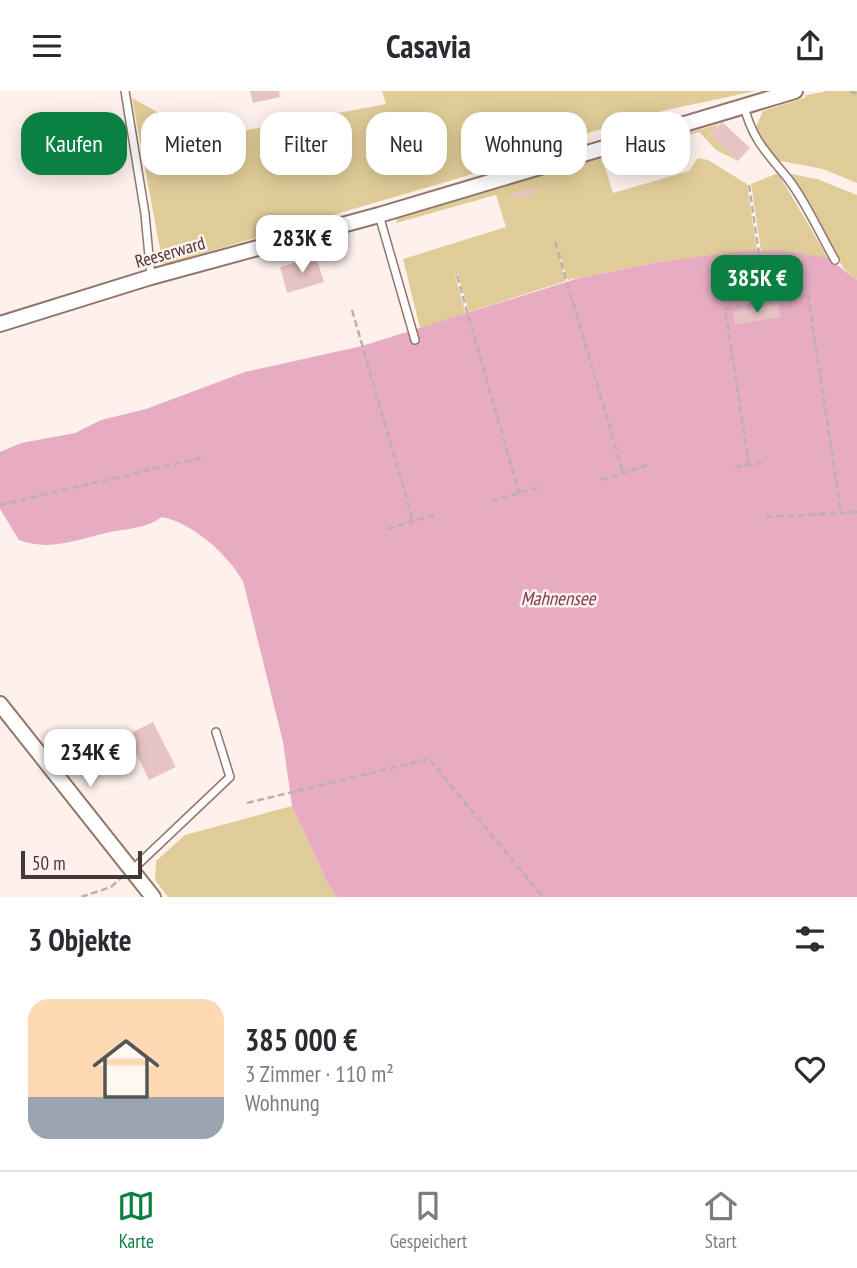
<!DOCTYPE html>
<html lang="de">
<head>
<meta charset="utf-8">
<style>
	body { margin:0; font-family:"PT Sans Narrow",sans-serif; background:#f7f7f7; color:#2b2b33; height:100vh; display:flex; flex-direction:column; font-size:26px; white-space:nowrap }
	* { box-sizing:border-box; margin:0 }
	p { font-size:23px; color:#7c7c81 }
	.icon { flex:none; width:38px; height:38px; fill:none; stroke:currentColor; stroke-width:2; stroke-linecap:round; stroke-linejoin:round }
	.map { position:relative; height:806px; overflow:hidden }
	.side { display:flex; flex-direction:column; background:#fff; flex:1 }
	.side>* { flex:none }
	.hud { position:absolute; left:21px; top:21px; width:816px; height:63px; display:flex; gap:14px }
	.scale { position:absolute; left:21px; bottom:18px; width:121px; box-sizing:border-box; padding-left:7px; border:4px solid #453833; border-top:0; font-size:19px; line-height:24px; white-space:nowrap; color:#453833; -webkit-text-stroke:5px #fef1ec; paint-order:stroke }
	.price { position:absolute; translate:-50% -60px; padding:0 16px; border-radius:14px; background:#fff; color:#222; font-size:23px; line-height:46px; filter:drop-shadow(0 2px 4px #0008) }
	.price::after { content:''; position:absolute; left:50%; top:42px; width:21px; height:16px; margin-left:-10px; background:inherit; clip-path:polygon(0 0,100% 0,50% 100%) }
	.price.on { background:#0b8043; color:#fff }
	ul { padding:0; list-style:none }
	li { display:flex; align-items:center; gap:21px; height:175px; padding:0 28px }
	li+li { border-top:2px solid #e1e1e2 }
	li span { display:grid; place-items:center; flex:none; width:196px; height:140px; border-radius:21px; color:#555 }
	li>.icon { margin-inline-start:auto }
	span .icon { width:84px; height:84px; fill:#fffc; stroke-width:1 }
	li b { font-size:30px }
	h2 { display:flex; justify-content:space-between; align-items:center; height:84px; padding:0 28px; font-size:30px }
	.chip { padding:0 24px; border-radius:21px; background:#fff; box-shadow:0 4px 18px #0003; font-size:24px; line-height:63px }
	.chip.on { background:#0b8043; color:#fff }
	header { display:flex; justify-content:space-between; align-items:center; height:91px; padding:0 28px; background:#fff; font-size:32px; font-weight:700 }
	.tabs { display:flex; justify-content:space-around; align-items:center; height:98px; border-top:2px solid #e1e1e2; background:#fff; font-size:19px; color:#7c7c81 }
	.tabs a { display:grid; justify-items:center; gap:4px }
	.tabs .on { color:#0b8043 }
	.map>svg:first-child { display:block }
	.green { fill:#e0cc98 }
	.water { fill:#e8acc2 }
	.building { fill:#e6c4c3 }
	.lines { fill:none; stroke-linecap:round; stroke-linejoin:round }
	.service-casing { stroke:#92766b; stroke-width:10 }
	.minor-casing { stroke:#92766b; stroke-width:18 }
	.path { stroke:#bdb0ab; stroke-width:2.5; stroke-dasharray:7 3.5; stroke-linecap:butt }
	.service { stroke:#fff; stroke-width:7 }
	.minor { stroke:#fff; stroke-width:14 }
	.labels { text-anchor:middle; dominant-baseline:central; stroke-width:5; stroke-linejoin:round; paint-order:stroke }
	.street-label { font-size:18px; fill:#453833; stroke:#fef1ec }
	.water-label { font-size:19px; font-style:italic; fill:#813958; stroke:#fef1ec }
</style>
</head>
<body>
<header><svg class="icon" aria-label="menu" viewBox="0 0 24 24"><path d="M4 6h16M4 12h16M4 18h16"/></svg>Casavia<svg class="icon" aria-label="share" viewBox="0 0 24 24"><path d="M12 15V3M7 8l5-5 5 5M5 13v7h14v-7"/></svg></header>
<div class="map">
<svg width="857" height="806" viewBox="0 0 857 806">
	<rect width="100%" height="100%" fill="#fef1ec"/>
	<path class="green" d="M 382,0 L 756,0 L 662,20 L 535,58 L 466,85 L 163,174 L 132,7 L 204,47 L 386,13 Z
		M 827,0 L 857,0 L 857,92 L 823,78 L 776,69 L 756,36 L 763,20 L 807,6 L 803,5 Z
		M 719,33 L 710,43 L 738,70 L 716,59 L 699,41 L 603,70 L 613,102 L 689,80 L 698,67 L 708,69 L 747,93 L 757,160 L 659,171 L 568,189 L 555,151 L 566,190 L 469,221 L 458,184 L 455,185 L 466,223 L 420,237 L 403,168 L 506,136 L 496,104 L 396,132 L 397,127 Z
		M 778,82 L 828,167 L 761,160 L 751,93 Z
		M 791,83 L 817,88 L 857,104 L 857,189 L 844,178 Z
		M 292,715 L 329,795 L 338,806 L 168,806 L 155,789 L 156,770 L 185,744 Z"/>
	<path class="water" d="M 779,159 L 828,167 L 857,189 L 857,806 L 338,806 L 329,795 L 292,715 L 283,651 L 243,490 C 226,462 194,433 162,426 C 145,438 130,437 110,441 C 79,448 50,461 19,449 L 0,418 L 0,361 L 21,352 L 75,342 L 101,329 L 146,318 L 245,281 L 362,255 L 579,187 L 659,171 L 742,160 Z"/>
	<path class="building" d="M 250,0 L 279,0 L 280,6 L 253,12 Z
		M 722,31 L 750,57 L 738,70 L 710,43 Z
		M 536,96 L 538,101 L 510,109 L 509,104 Z
		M 316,166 L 324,191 L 287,202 L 280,176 Z
		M 778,213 L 781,226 L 735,234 L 733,221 Z
		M 153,631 L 176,676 L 149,689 L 127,644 Z"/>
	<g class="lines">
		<defs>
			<path id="service" d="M 125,0 L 145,123 L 151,186
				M 744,15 C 752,47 765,60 785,84 C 803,105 821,145 835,169
				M 379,124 L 415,249
				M 132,779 L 230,686 L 216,641"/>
			<path id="minor" d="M 0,233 L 151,186 L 379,124 L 795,0
				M 0,613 L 153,806"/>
		</defs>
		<use href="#service" class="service-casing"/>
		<use href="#minor" class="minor-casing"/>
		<path class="path" d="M 850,0 L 857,3
			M 749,94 L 766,211
			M 555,151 L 623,381
			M 457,185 L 519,402
			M 352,219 L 413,430
			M 749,374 L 725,218 L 808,204 L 841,422
			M 735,376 L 762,372
			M 601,389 L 650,373
			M 491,410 L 540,396
			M 0,414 L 204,366
			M 766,426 L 857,421
			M 387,438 L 434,424
			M 247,712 L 429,668 L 543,806
			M 81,806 L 111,796 L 121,787"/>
		<use href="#service" class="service"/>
		<use href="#minor" class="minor"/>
	</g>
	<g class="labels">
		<g class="street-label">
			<text transform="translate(170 161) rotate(-16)">Reeserward</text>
		</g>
		<g class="water-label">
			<text x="558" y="507">Mahnensee</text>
		</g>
	</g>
</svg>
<div class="scale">50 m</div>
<b class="price" style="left:302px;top:184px">283K €</b>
<b class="price on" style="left:757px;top:224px">385K €</b>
<b class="price" style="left:90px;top:698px">234K €</b>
<div class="hud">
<a class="chip on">Kaufen</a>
<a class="chip">Mieten</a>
<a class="chip">Filter</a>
<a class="chip">Neu</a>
<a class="chip">Wohnung</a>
<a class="chip">Haus</a>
</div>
</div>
<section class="side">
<h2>3 Objekte<svg class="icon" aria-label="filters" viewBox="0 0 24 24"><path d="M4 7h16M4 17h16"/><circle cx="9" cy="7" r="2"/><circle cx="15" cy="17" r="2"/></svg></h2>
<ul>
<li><span style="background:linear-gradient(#ffd9b3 70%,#9aa5b1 0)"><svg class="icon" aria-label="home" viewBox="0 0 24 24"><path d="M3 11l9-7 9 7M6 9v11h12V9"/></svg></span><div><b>385 000 €</b><p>3 Zimmer · 110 m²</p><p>Wohnung</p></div><svg class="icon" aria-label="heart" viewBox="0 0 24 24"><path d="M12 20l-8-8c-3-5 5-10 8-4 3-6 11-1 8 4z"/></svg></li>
</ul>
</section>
<nav class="tabs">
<a class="on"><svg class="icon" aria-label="map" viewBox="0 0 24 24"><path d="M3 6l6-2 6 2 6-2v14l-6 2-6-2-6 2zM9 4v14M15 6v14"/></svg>Karte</a>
<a><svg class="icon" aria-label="saved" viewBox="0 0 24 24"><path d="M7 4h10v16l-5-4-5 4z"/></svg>Gespeichert</a>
<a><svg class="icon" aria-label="home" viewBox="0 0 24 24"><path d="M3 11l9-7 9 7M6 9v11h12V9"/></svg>Start</a>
</nav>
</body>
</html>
